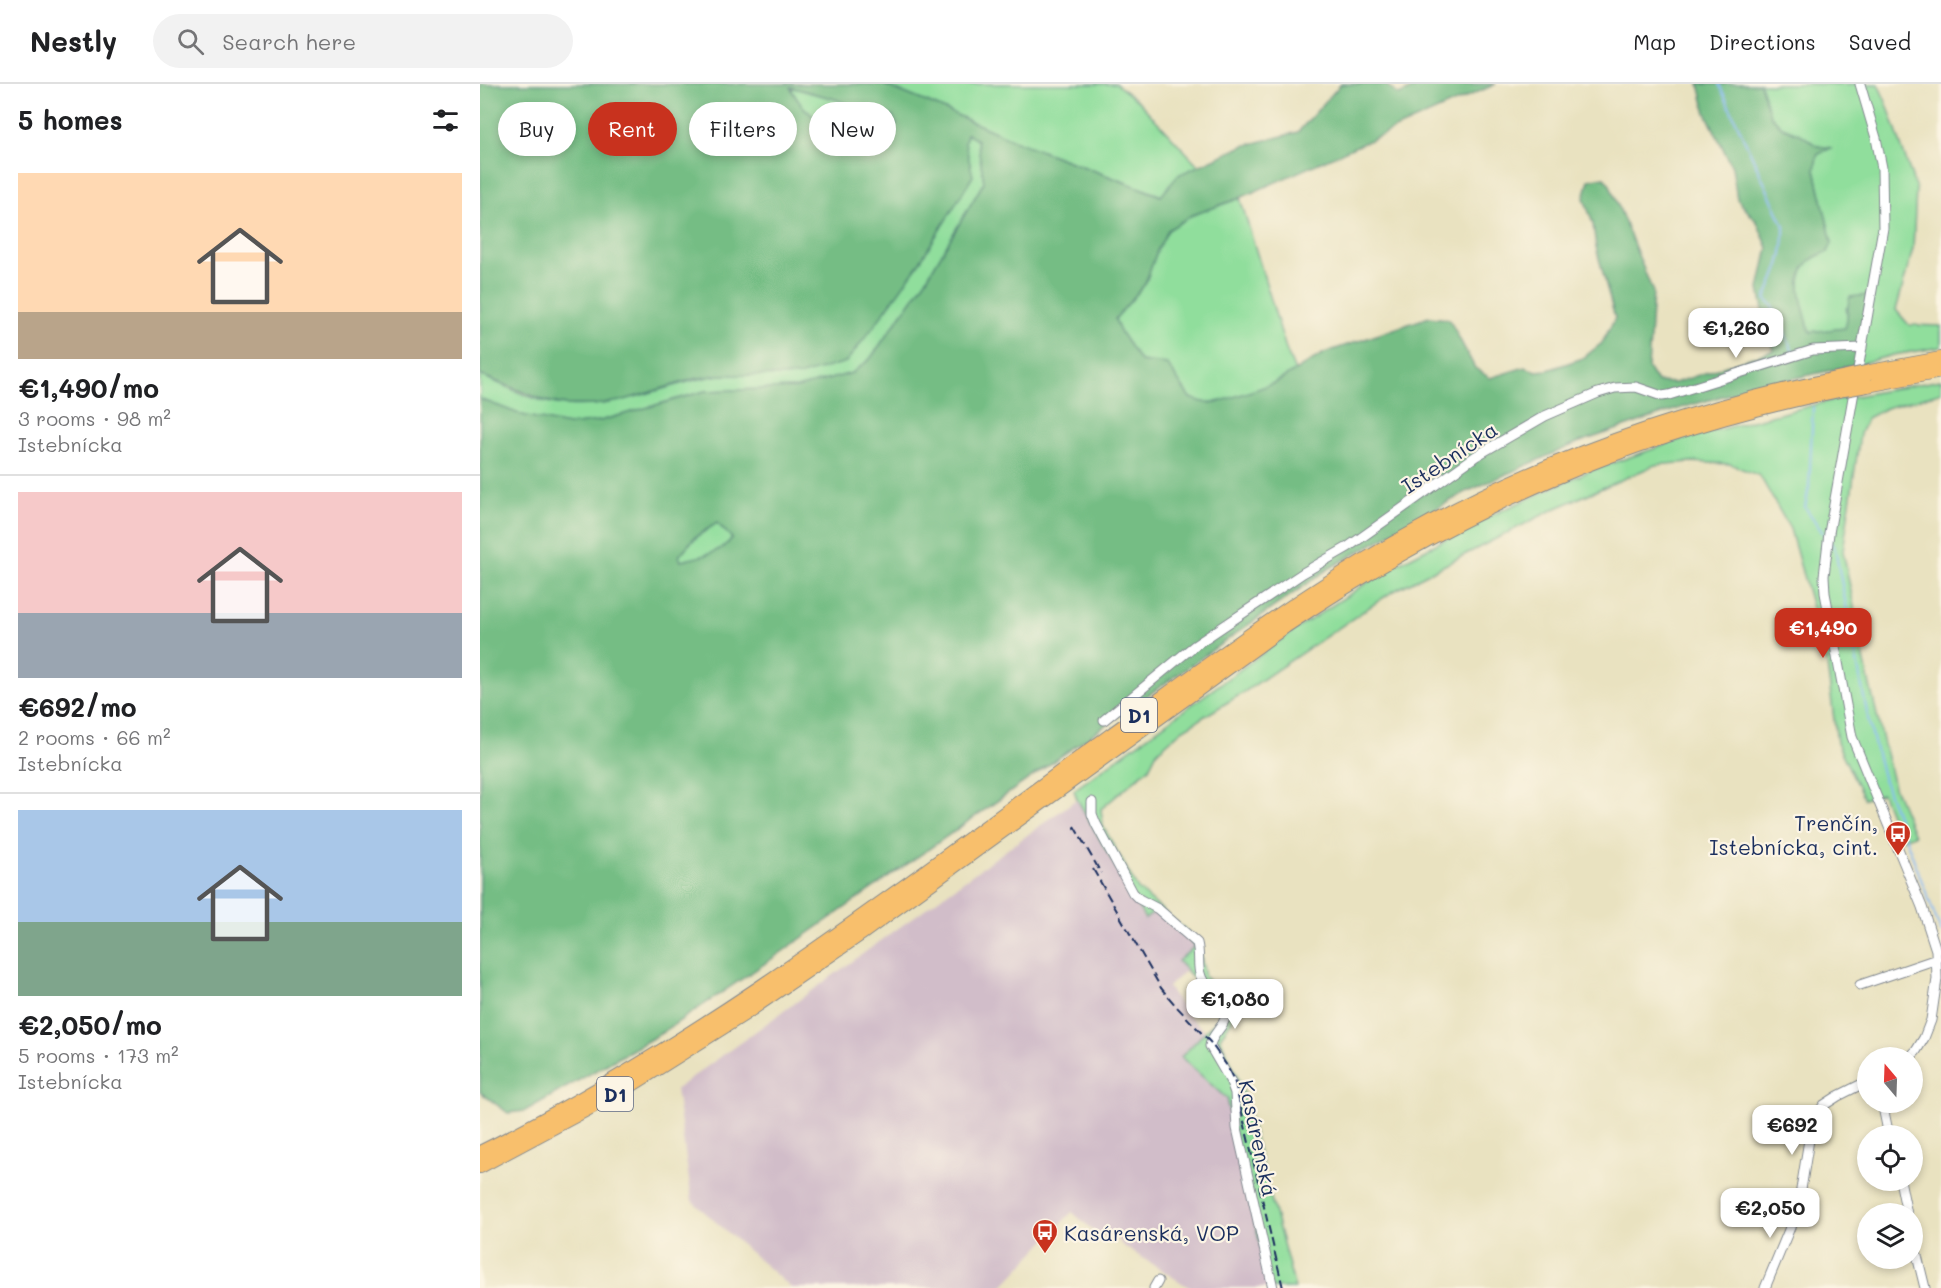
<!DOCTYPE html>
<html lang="en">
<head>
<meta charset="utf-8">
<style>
	body { margin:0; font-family:Mali,sans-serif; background:#f2f2f2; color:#202124; height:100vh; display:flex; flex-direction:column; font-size:22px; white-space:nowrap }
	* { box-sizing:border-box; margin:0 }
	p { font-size:20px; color:#757577 }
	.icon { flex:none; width:33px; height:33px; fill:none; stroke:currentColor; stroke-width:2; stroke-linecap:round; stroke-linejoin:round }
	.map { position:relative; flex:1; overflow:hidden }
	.sheet { display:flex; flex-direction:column; background:#fff; width:480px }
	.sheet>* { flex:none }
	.banner { position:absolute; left:18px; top:18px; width:570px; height:54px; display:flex; gap:12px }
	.needle { width:39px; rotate:341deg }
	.buttons { position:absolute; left:1377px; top:963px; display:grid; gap:12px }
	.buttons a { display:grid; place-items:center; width:66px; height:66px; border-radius:50%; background:#fff; box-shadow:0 3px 9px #0003; font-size:30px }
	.price { position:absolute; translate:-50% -51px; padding:0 14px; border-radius:12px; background:#fff; color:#222; font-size:20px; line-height:39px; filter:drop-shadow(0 2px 3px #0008) }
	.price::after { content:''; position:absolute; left:50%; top:36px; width:18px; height:14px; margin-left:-9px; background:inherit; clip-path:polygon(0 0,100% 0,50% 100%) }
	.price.active { background:#c8321e; color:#fff }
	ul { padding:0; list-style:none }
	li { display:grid; align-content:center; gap:12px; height:318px; padding:0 18px }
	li+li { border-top:2px solid #e0e0e0 }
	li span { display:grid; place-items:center; height:186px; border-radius:0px; color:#555 }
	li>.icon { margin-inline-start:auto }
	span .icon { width:108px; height:108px; fill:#fffc; stroke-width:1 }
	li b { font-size:26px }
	h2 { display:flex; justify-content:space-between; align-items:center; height:72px; padding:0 18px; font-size:26px }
	.pill { padding:0 21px; border-radius:27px; background:#fff; box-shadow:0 3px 9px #0003; font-size:21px; line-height:54px }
	.pill.active { background:#c8321e; color:#fff }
	header { display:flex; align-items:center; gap:36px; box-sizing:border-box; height:84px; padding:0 30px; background:#fff; border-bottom:2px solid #e0e0e0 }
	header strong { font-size:28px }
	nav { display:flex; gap:33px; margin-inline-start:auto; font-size:21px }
	.search { width:420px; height:54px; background:#f2f2f2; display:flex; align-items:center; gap:15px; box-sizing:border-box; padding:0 21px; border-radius:33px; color:#757577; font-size:22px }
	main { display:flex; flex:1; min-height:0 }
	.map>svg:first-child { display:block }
	.industrial { fill:#d1bdc9 }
	.green { fill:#90de9c; stroke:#56867d; stroke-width:1.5 }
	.forest { fill:#74bd84; stroke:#487671; stroke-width:1.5; fill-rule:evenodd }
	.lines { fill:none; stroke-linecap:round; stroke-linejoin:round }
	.stream { stroke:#86baf4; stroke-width:2 }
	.minor-casing { stroke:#82888f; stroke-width:11 }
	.highway-casing { stroke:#82888f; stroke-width:16 }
	.minor { stroke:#fff; stroke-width:9 }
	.highway { stroke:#f8bf6c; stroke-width:14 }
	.rail { stroke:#1b2f5e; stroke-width:2; stroke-dasharray:9 4.5; stroke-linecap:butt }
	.highway-bridge-casing { stroke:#82888f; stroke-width:16; stroke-linecap:butt }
	.highway-bridge { stroke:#f8bf6c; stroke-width:14 }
	.labels { text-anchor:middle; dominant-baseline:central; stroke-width:4.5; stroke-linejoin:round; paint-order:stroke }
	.shield { fill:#fcf5e5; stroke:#5e6a86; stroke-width:1.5 }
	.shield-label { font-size:20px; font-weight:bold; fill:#1b2f5e }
	.street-label { font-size:21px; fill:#1b2f5e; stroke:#fcf5e5 }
	.poi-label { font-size:21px; fill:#1b2f5e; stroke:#fcf5e5; text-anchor:end }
</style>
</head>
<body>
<header>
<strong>Nestly</strong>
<div class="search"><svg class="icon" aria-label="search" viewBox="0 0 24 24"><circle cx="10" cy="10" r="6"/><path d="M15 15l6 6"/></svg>Search here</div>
<nav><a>Map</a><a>Directions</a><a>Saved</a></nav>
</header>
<main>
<section class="sheet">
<h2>5 homes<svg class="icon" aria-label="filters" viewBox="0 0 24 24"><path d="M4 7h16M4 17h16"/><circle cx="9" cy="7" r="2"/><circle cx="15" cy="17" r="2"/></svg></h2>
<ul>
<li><span style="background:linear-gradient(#ffd9b3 75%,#b9a48a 0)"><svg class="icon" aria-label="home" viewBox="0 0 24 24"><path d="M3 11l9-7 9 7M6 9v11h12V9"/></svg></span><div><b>€1,490/mo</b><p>3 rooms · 98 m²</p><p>Istebnícka</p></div></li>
<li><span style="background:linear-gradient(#f6c9c9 65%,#9aa5b1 0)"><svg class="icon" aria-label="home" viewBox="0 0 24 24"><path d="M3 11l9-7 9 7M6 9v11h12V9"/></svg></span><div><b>€692/mo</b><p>2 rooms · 66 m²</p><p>Istebnícka</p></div></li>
<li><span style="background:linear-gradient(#a9c7e8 60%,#7fa58c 0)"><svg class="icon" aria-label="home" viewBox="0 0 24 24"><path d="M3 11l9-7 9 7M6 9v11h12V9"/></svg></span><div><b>€2,050/mo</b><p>5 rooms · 173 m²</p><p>Istebnícka</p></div></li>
</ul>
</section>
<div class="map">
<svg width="1461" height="1204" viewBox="0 0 1461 1204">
	<rect width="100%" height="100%" fill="#fcf5e5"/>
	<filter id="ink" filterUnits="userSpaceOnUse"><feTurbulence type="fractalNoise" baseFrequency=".0167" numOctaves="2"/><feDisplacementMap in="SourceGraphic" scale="12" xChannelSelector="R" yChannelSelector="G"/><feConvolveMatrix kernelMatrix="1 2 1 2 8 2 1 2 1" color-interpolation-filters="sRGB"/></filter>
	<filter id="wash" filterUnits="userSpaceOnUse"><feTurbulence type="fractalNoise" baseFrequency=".008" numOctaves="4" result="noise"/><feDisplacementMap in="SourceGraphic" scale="24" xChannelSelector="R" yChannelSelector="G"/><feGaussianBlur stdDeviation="1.35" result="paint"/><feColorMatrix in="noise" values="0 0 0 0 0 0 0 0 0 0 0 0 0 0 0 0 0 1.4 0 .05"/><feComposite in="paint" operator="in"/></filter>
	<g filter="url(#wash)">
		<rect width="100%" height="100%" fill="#e9e2c0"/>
		<path class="industrial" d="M 597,715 L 664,835 L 676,827 L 715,862 L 698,877 L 706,886 L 688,903 L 707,930 L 725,947 L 702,973 L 749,1016 L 747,1018 L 790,1204 L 710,1204 L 645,1163 L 635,1153 L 621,1153 L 592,1128 L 521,1204 L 311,1204 L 212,1117 L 196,1005 Z"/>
		<path class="green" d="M 402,0 L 636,0 L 659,18 L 719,82 L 698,91 L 682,112 L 538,58 L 454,21 Z
			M 1280,0 L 1398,0 L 1407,20 L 1436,105 L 1433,165 L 1416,226 L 1429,241 L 1461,242 L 1461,263 L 1413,271 L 1375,281 L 1366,223 L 1368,237 L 1365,245 L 1329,248 C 1322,216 1305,180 1348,168 L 1352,159 L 1335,86 L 1337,71 L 1349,64 L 1337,62 L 1322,51 L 1302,43 L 1290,31 Z
			M 310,2 C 325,8 340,11 355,15 C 375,21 392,30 413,32 L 417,41 C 407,44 395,48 385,49 C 353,51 323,31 310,2 Z
			M 487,50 L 497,56 L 504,98 L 446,196 L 390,275 L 372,289 L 317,304 L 225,307 L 120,337 L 87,341 L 42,331 L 0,315 L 0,291 C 27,303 57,319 86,321 C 139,326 188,299 239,291 L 438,181 L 492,92 L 485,58 Z
			M 760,114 L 807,268 L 815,287 C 795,300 734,329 711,314 C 703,309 693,289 686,280 L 660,277 L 639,246 L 635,235 L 665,200 L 677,167 L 688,146 L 710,132 Z
			M 1461,296 L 1461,308 L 1459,309 L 1406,324 L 1387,334 L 1380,350 L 1363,467 L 1387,589 L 1414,703 L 1434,751 L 1420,756 L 1402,710 L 1384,715 L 1357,659 L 1346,573 L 1310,445 L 1280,392 L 1250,380 L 1210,378 L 1175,381 L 1074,425 L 912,508 L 761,610 L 702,646 L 677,668 L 669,684 L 621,725 L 623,742 L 658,805 L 718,857 L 725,893 L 749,918 L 752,936 L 740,954 L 760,999 L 815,1204 L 790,1204 L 747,1018 L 748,1016 L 701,973 L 744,928 L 698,877 L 715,862 L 676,827 L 665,835 L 597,715 L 594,706 L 816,545 L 908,485 L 1012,431 L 1107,388 L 1199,356 L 1345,318 Z
			M 237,439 L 252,454 C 240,470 219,473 201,477 L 199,472 C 210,457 222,449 237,439 Z"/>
		<path class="forest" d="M 0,0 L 402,0 L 454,21 L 538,58 L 681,112 L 698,91 L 763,62 L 818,48 L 861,0 L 905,0 L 919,11 L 942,0 L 1016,0 L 760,114 L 710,132 L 688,146 L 677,167 L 665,200 L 635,235 L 639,246 L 660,277 L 687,280 L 710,314 L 723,318 L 736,319 L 795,299 L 844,269 L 949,233 L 969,235 L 995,284 L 1010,294 L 1045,283 L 1056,287 L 1068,286 L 1103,274 L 1122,259 L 1135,234 L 1116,163 L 1113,140 L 1104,114 L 1109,96 L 1123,93 L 1129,99 L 1173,208 L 1168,284 L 1177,298 L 1195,299 L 1294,266 L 1286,241 L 1279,205 L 1288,164 L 1277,138 L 1257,115 L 1252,83 L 1226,29 L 1219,0 L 1280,0 L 1290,31 L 1302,43 L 1322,51 L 1337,62 L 1351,64 L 1337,71 L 1335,86 L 1352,159 L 1348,168 C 1305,180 1322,216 1330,248 L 1365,244 C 1369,234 1366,224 1370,213 L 1388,211 L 1375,281 L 1274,303 L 1194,326 L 1097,359 L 986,408 L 848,485 L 299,870 L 183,948 L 45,1027 L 28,1029 L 0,1008 L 0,315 L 42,331 L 88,341 L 120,337 L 225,307 L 317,304 L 372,289 L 390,275 L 446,196 L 504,98 L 497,56 L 487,50 L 485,58 L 493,92 L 438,181 L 395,241 L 366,278 L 318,292 L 239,291 L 214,295 L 141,317 L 113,321 L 86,321 L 66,317 L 0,291 ZM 310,3 L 355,15 L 383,26 L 413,32 L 417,41 C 406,43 395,48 384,49 C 352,50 324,32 310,3 ZM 237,439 L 252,454 C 241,470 218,473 201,477 L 199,472 L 215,453 Z"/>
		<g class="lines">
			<path class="stream" d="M 1239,0 L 1304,142 C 1305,172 1297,188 1285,215 L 1292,221 L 1313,268
				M 1333,323 L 1329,403 L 1325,423 L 1345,452
				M 1351,459 L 1355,465 L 1389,639 L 1404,697 L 1461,848"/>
		</g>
	</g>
	<g filter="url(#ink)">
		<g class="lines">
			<defs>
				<path id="minor" d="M 1380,0 L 1396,54 L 1402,84 L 1403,144 L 1349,449 L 1344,492 L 1345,509 L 1372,653 L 1442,823 L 1456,866 L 1457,895 L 1451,936 L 1444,954 L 1436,967 L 1429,974
					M 624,636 L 714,562 L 823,489 L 868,463 L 996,372 L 1065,332 L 1118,309 L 1135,304 L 1156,303 L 1182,312 L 1189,311 L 1333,266 L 1382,264
					M 612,718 L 612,730 L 616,740 L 653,809 L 659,815 L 678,825 L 717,859 C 721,874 715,887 725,900 C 732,910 749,919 745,934 C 743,944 731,951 730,962 L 751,998 L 755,1009 L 757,1044 L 793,1204
					M 1380,901 L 1457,875
					M 1402,1018 L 1409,1052
					M 1420,1096 L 1427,1130
					M 1432,1151 L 1445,1204
					M 674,1204 L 678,1197
					M 1285,1204 L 1318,1124 L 1332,1037 L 1344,1021 L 1358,1012 L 1388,997"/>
				<path id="highway" d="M 1390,288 L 1461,275
					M 1387,301 L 1461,287
					M 0,1069 C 227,956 426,801 630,652 C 727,582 822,510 927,452 C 1064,374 1212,324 1366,293
					M 0,1082 L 146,1004 L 265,929 L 380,850 L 805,542 C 980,424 1156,346 1364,305"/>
			</defs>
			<use href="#minor" class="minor-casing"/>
			<use href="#highway" class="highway-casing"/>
			<use href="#minor" class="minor"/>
			<use href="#highway" class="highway"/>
			<path class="rail" d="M 594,742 L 621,789
				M 613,785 L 681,904 L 696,922 L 730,958 L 747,982 L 755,999 L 803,1204"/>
			<defs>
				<path id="highway-bridge" d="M 1366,293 L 1390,288
					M 1364,305 L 1387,301"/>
			</defs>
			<use href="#highway-bridge" class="highway-bridge-casing"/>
			<use href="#highway-bridge" class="highway-bridge"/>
		</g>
	</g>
	<defs>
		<symbol id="bus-pin" viewBox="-11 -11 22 30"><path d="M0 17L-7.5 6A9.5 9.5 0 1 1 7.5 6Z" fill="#c8321e" stroke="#fcf5e5"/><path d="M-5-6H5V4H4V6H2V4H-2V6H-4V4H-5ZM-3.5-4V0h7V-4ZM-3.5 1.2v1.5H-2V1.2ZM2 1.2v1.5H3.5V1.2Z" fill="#fff"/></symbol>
	</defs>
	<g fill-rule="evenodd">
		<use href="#bus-pin" x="1403" y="735" width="30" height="40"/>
		<use href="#bus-pin" x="550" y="1133" width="30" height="40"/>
	</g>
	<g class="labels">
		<g class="shield">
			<rect x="641" y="614" width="36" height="34" rx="4.5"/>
			<rect x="117" y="993" width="36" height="34" rx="4.5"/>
		</g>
		<g class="shield-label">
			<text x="659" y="631">D1</text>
			<text x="135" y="1010">D1</text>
		</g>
		<g class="street-label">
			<text transform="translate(969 373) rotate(-34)">Istebnícka</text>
			<text transform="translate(779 1054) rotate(78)">Kasárenská</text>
		</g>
		<g class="poi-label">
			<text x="1398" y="738">Trenčín,<tspan x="1398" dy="24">Istebnícka, cint.</tspan></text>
			<text x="584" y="1148" text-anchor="start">Kasárenská, VOP</text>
		</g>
	</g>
</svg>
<div class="buttons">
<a><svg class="needle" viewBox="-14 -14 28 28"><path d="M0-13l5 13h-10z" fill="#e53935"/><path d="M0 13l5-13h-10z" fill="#757577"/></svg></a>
<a><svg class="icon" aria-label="locate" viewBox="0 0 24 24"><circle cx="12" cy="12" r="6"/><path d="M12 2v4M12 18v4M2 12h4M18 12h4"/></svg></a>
<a><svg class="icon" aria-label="layers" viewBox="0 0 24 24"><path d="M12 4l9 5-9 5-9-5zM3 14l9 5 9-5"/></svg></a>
</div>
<b class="price" style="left:1256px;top:275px">€1,260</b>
<b class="price active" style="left:1343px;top:575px">€1,490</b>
<b class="price" style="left:755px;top:946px">€1,080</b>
<b class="price" style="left:1312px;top:1072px">€692</b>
<b class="price" style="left:1290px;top:1155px">€2,050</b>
<div class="banner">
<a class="pill">Buy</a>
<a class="pill active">Rent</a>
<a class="pill">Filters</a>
<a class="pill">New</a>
</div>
</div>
</main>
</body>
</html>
